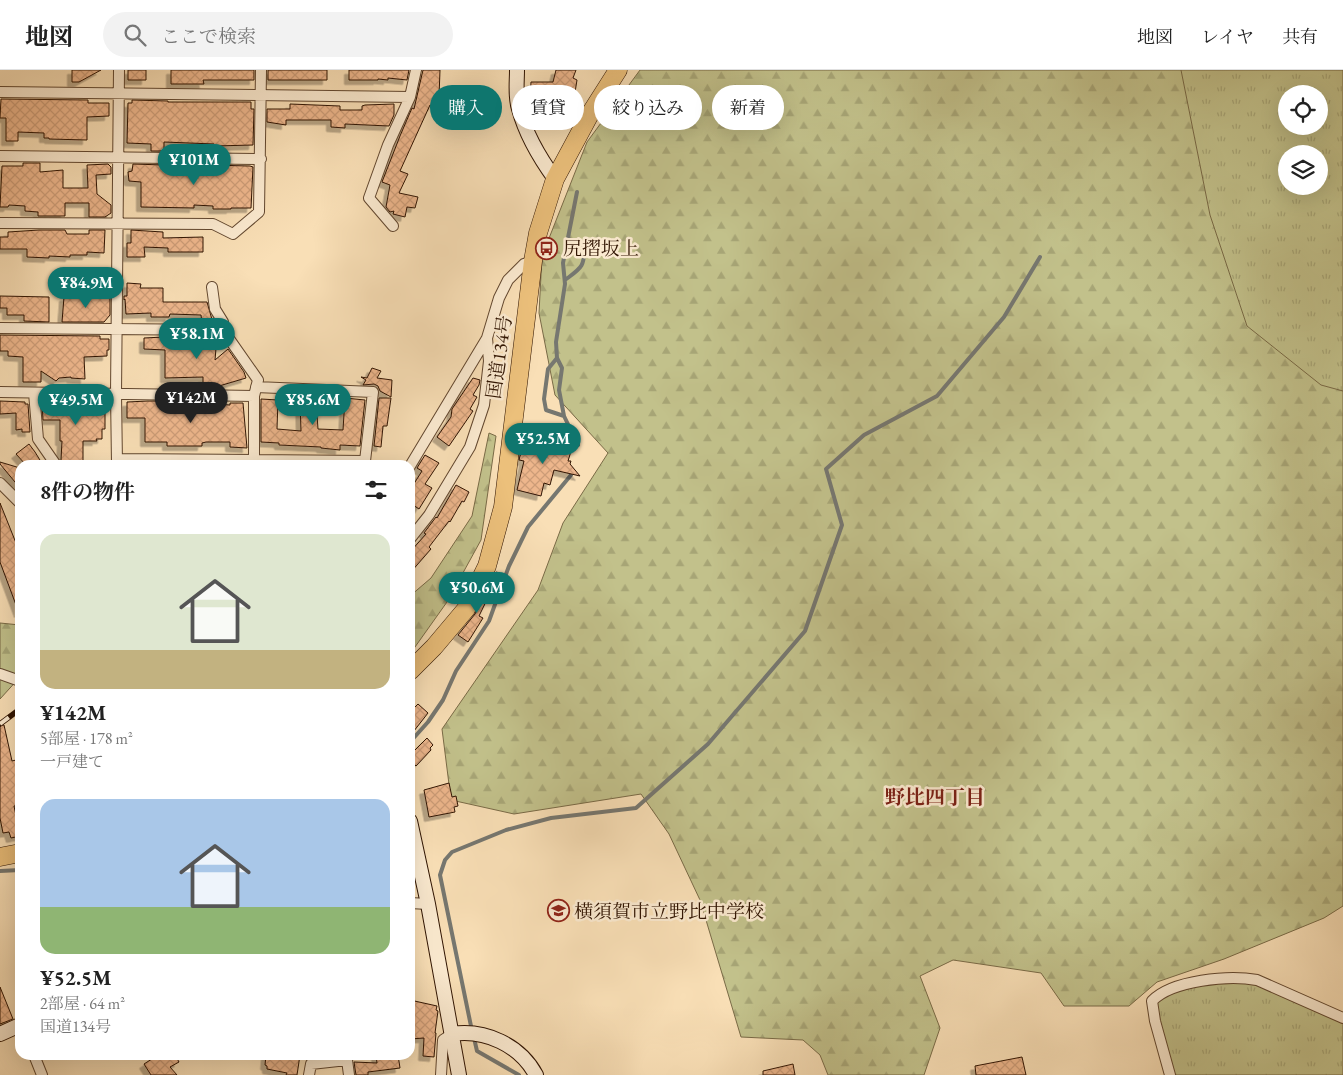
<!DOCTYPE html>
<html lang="ja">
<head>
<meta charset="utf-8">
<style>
	body { margin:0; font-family:"EB Garamond","Noto Serif JP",serif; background:#f2f2f2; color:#222; height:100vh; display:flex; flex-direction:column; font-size:19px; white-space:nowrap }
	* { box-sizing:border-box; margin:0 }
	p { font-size:16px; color:#767676 }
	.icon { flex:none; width:28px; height:28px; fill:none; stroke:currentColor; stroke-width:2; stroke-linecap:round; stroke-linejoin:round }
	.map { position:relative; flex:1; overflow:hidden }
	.drawer { position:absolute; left:15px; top:390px; width:400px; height:600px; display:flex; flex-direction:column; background:#fff; border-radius:15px; box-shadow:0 5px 20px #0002 }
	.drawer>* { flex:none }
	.hud { position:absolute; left:430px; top:15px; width:475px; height:45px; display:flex; gap:10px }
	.fabs { position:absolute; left:1278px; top:15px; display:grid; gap:10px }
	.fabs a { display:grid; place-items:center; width:50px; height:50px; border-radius:50%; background:#fff; box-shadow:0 5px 20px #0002; font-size:25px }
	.price { position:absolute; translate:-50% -42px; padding:0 11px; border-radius:18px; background:#0f766e; color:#fff; font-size:16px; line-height:32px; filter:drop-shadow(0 1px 2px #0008) }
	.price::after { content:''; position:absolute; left:50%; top:30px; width:15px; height:11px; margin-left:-8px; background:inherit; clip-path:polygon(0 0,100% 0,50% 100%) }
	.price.on { background:#222; color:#fff }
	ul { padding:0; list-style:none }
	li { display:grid; align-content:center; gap:10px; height:265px; padding:0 25px }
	li span { display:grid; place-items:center; height:155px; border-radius:15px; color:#555 }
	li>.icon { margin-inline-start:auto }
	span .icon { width:90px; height:90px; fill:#fffc; stroke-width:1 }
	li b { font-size:21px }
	h2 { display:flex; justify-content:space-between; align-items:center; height:60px; padding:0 25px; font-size:21px }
	.chip { padding:0 18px; border-radius:22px; background:#fff; box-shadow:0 5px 20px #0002; font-size:18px; line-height:45px }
	.chip.on { background:#0f766e; color:#fff }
	header { display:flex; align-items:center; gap:30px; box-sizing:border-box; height:70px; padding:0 25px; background:#fff; border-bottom:1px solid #e0e0e0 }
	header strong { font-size:24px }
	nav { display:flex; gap:28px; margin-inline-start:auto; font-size:18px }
	.search { width:350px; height:45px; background:#f2f2f2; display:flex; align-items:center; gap:12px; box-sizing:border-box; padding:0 18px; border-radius:28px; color:#767676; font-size:19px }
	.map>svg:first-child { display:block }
	.forest { fill:url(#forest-firs); stroke:#796a46; fill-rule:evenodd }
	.park { fill:url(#park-tufts); stroke:#796a46; fill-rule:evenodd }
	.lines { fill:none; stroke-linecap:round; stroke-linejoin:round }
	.stream { stroke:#767770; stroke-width:4 }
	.building { fill:url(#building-cross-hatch); stroke:#301402; filter:url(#shadow) }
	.street-casing { stroke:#62472f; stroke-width:12 }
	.secondary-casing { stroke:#301402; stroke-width:16 }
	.highway-casing { stroke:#301402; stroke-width:19 }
	.street { stroke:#fbead0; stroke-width:10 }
	.secondary { stroke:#fbead0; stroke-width:14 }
	.highway { stroke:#ecc07b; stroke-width:18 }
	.rail-casing { stroke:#301402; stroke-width:5.5 }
	.rail { stroke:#fbead0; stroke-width:4; stroke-dasharray:11; stroke-linecap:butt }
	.labels { text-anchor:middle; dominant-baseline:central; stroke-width:5; stroke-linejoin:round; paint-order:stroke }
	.poi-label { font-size:19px; fill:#301402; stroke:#fbead0; text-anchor:start }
	.street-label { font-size:19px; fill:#301402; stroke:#fbead0 }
	.neighbourhood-label { font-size:20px; font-weight:bold; fill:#7a1f14; stroke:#fbead0 }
</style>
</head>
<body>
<header>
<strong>地図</strong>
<div class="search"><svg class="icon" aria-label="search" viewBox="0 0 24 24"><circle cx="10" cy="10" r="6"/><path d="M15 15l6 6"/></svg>ここで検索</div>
<nav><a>地図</a><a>レイヤ</a><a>共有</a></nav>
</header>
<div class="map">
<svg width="1343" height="1005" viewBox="0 0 1343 1005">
	<defs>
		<pattern id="forest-firs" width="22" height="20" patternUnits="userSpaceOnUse" patternTransform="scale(1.25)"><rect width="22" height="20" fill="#c2c18b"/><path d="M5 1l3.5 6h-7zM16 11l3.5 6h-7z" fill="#a7a576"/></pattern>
		<pattern id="park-tufts" width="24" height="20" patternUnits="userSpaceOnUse" patternTransform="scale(1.25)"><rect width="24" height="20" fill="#c2c18b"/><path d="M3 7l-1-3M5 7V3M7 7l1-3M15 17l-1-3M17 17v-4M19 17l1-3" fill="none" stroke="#a7a576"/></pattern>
		<pattern id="building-cross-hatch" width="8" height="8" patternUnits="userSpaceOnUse" patternTransform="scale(1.25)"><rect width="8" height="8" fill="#edb68c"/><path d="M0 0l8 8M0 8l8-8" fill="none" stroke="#cc9c77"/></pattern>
		<filter id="shadow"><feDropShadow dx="-4.5" dy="4.5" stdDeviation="0" flood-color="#0004"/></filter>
	</defs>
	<rect width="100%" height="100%" fill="#f9dfb6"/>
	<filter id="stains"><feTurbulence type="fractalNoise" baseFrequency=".004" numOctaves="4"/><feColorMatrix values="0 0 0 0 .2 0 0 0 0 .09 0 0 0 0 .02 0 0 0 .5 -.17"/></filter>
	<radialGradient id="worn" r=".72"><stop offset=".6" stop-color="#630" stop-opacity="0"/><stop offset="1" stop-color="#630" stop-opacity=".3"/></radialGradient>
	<path class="forest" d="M 640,0 L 1343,0 L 1343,836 L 1324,848 L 1224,889 L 1157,912 L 1129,936 L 1064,936 L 1041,903 L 953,890 L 920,906 L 940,958 L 924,1005 L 828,1005 L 820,985 L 803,970 L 741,967 L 700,830 L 669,764 L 641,724 L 514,744 L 451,730 L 442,659 L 538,520 L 563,453 L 608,383 L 555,325 L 539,243 L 542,186 L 587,72 ZM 1286,24 L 1319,24 L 1319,56 L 1286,56 ZM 1286,84 L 1319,84 L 1319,116 L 1286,116 Z
		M 489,363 L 496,366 L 481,470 L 447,532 L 410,584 L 410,526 L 431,508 L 472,446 Z
		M 0,553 L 20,555 L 20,607 L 0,629 Z"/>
	<path class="park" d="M 1181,0 L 1343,0 L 1343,321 L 1321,315 L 1247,256 L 1210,145 ZM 1286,24 L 1319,24 L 1319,56 L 1286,56 ZM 1286,84 L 1319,84 L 1319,116 L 1286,116 Z
		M 1245,908 L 1343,948 L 1343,1005 L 1170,1005 L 1155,951 L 1158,924 L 1187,914 Z"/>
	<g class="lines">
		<path class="stream" d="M 577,122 L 563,193 L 565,214 L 556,272 L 557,288 L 548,299 L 544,329 L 546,340 L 564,346 L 578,375
			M 565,210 C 581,198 585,197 584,176 L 569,169
			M 557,288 L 562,298 L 559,320 L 564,346
			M 410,672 L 428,652 L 443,630 L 456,601 L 489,551 L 509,496 L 528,457 L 571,405
			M 0,801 L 20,800
			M 472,961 L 440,805 L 445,790 L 452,782 L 506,760 L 551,748 L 636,738 L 708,674 L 805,561 L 842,455 L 826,399 L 864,365 L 937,326 L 1004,247 L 1040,187
			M 474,968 L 477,981 L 519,1005"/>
	</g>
	<path class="building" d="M 72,0 L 101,0 L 79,12 L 72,12 Z
		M 128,0 L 146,0 L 146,10 L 128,10 Z
		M 171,0 L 254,0 L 254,10 L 203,10 L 204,14 L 171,14 Z
		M 268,0 L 327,0 L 327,10 L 268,10 Z
		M 349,0 L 409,0 L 407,10 L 388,8 L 388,10 L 378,9 L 378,10 L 349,10 Z
		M 423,0 L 440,0 L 439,27 L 435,27 L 433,36 L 430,35 L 400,101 L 408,104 L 399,123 L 418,127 L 415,138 L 407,137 L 405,147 L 393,144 L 394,141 L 390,142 L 386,137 L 390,115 L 382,112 L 400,66 L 412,38 L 414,39 Z
		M 556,0 L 576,0 L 573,8 L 577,10 L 572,41 L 552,36 L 553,30 L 530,30 L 531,12 L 553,12 Z
		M 1,29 L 88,30 L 88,33 L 109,33 L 109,46 L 87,47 L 87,70 L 49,69 L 49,68 L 44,68 L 44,63 L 18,62 L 18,71 L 6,71 L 6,48 L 0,48 Z
		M 132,30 L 168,31 L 168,32 L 251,32 L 251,39 L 254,39 L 253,75 L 214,76 L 214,74 L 164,72 L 164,81 L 151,81 L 151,74 L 127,73 L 128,33 L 132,33 Z
		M 290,34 L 340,36 L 340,40 L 362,40 L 362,36 L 365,35 L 394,34 L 394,45 L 389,56 L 345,54 L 345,58 L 331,57 L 331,50 L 286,50 L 286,55 L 267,52 L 267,39 L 290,39 Z
		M 23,93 L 40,93 L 40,102 L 63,100 L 63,118 L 88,118 L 87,95 L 108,94 L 111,97 L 111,104 L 96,105 L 97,124 L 111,135 L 111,143 L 105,147 L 89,147 L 89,133 L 65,133 L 65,146 L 38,146 L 38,142 L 25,141 L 25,136 L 9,135 L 8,137 L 0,137 L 2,96 L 23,96 Z
		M 133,94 L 164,95 L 169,96 L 169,99 L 208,95 L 250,96 L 253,97 L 251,138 L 231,138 L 231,139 L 213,139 L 213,136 L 194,135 L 194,138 L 141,137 L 141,112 L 129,111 L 128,102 L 132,101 Z
		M 39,160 L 65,160 L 67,164 L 89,164 L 89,160 L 105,160 L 104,183 L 87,182 L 87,185 L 70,185 L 70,187 L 49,186 L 49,188 L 27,187 L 27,179 L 0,179 L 0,167 L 8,167 L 8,162 Z
		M 131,160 L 163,162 L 163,168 L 203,167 L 203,182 L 168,182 L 168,178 L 144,177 L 145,187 L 127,187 L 127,173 L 131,173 Z
		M 127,213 L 141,214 L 140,218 L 163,218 L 163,232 L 207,232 L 213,253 L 202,253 L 201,245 L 170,244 L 169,247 L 151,247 L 151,243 L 126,244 L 125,229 L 124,230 L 124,226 L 127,226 Z
		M 75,225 L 110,226 L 110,245 L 104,252 L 62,252 L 64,227 L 75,227 Z
		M 0,226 L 49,227 L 49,252 L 24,251 L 24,245 L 7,245 L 7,238 L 0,238 Z
		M 0,265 L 100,266 L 100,269 L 109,269 L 109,280 L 107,280 L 107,286 L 84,287 L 85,309 L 71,308 L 71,307 L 59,308 L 56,311 L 41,301 L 41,312 L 23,312 L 23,287 L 8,286 L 8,281 L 0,281 Z
		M 164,267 L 217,267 L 215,290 L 228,279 L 244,302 L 246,308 L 219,316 L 203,315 L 203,307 L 165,308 L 165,280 L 144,279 L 144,268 Z
		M 372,298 L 381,301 L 377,308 L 392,310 L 391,327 L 380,321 L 378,316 L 374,314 L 363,315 L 366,310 L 361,307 L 367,308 Z
		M 473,308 L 480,310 L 479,315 L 473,325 L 477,327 L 470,339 L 473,341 L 449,376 L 437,367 L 451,347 L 452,339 Z
		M 345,328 L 365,330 L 360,376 L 340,375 L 340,380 L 321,378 L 321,377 L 279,375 L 279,373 L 261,372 L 261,329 L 278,330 L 277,359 L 301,361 L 300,332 L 316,331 L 318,359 L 343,360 Z
		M 379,328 L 391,328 L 387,356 L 383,356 L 381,377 L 374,376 Z
		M 83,330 L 83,332 L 96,331 L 96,332 L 105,333 L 105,359 L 102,359 L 102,369 L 96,369 L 97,371 L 83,371 L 83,395 L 63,394 L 61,390 L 62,371 L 60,371 L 60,350 L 43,350 L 42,332 Z
		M 0,331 L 25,332 L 25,334 L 28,334 L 30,362 L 22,362 L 22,359 L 16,360 L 16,343 L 0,344 Z
		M 148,331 L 164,331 L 164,338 L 180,339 L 208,338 L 208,336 L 214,334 L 230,335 L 230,333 L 243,333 L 247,378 L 230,377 L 230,372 L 206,372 L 202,373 L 202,376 L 167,376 L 167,372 L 145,372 L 145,348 L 127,348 L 127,332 Z
		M 530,368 L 572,378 L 568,391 L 571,391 L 570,394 L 580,406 L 554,400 L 550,415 L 544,413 L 541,426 L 517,420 L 524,391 L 519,390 L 520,386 L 523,377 L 528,378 Z
		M 29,374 L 35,382 L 43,395 L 26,395 L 16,384 Z
		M 425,385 L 439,393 L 425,414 L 432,418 L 419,439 L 410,433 L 410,420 L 422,401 L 417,398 Z
		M 0,392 L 20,398 L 20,418 L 0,394 Z
		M 456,415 L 469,422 L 464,432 L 462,431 L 450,452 L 449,451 L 429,477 L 431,479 L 410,503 L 410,482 L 426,464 L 424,463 L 436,447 L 437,448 Z
		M 0,433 L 20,483 L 19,543 L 0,492 Z
		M 496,502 L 500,503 L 479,546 L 483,548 L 468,572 L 458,565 L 475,544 Z
		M 418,634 L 428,643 L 410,666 L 410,642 Z
		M 0,655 L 4,655 L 12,691 L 20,689 L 20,735 L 14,736 L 20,766 L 11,768 L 9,762 L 3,763 L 0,748 Z
		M 427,668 L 433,675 L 430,678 L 431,680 L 416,696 L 410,690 L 410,685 Z
		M 449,713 L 452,727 L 456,726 L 458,736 L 454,737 L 455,742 L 429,747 L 424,720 Z
		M 0,917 L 13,949 L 0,954 Z
		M 410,930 L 437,936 L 436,940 L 438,941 L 435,963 L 436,963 L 434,987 L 423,986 L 424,968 L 410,969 Z
		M 158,985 L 175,985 L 179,992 L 170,997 L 177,1005 L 151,1005 L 144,994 Z
		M 266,985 L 300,985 L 297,1005 L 286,1005 L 287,1003 L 267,999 L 267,996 L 265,995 Z
		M 376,985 L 398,985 L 400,998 L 368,1002 L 368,1005 L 356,1005 L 354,992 L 377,993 Z
		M 1022,987 L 1026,1005 L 976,1005 L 975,996 Z
		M 793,994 L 795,1005 L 763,1005 L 763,1001 Z"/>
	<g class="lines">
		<defs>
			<path id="street" d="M 0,22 L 410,27
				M 0,86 L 261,89
				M 0,153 L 213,154 L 233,164 L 259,142 L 261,0
				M 393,156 L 369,128 L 388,75 L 410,27 L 416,0
				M 212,217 L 215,239 L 223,252 L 223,260
				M 0,258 L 223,260 L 258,310 L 254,326 L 254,395
				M 0,322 L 254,326
				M 34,323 L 38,369 L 56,395
				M 117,389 L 365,391 L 373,322 L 256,317
				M 117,394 L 116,324 L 119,0
				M 410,396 L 487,268
				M 0,413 L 20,433
				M 410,469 L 429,445 L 470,377 L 484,335 L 489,291 L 487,268 L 499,228 L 508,210 L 524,194 L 533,191
				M 0,604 L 20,611
				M 410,833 L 428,834
				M 34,985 L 42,1005
				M 309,1005 L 311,994 L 347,990 L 349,1005
				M 441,1005 L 443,970 L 452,964
				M 1170,1005 L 1155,951 L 1152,931 C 1172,910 1229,905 1257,910 L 1343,948"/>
			<path id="secondary" d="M 517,0 C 517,13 515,27 519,39 C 526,65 539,87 555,109
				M 410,751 L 428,834 L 459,1005
				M 0,964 L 20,955
				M 452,964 C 485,959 520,975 536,1005"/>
			<path id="highway" d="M 410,601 L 434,577 L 466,539 L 487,496 L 503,437 L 533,191 L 538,163 L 555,109 L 590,44 L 618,0
				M 0,787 L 20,783"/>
		</defs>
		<use href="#street" class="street-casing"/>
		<use href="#secondary" class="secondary-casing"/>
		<use href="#highway" class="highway-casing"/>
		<use href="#street" class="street"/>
		<use href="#secondary" class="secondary"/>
		<use href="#highway" class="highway"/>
		<defs>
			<path id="rail" d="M 0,654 L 20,639"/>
		</defs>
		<use href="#rail" class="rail-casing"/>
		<use href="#rail" class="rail"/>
	</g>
	<defs>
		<symbol id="bus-ring" viewBox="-11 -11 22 22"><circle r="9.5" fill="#fbead0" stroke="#8f2418" stroke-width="1.5"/><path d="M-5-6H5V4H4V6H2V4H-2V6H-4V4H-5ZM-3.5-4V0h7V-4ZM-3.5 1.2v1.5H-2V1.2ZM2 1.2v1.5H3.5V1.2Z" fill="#8f2418"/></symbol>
		<symbol id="school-ring" viewBox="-11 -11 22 22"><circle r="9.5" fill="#fbead0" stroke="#8f2418" stroke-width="1.5"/><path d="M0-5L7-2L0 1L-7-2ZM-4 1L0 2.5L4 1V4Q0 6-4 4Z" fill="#8f2418"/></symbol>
	</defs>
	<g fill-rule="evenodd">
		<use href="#bus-ring" x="534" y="166" width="25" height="25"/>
		<use href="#school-ring" x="546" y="828" width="25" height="25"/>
	</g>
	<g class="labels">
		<g class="poi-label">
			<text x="563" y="178">尻摺坂上</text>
			<text x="574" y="841">横須賀市立野比中学校</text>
		</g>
		<g class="street-label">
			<text transform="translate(499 287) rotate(-82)">国道134号</text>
		</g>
		<g class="neighbourhood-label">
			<text x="935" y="727">野比四丁目</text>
		</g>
	</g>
	<rect width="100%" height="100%" filter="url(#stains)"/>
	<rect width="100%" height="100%" fill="url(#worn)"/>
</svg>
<div class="fabs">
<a><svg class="icon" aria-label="locate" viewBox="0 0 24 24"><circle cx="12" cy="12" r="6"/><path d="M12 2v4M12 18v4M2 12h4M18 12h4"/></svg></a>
<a><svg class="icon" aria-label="layers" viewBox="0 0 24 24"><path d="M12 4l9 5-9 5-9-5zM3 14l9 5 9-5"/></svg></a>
</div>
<b class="price" style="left:194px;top:116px">¥101M</b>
<b class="price" style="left:86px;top:239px">¥84.9M</b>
<b class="price" style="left:197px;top:290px">¥58.1M</b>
<b class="price on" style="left:191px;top:354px">¥142M</b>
<b class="price" style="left:76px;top:356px">¥49.5M</b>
<b class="price" style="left:313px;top:356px">¥85.6M</b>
<b class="price" style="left:543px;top:395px">¥52.5M</b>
<b class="price" style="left:477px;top:544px">¥50.6M</b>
<div class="hud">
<a class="chip on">購入</a>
<a class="chip">賃貸</a>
<a class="chip">絞り込み</a>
<a class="chip">新着</a>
</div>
<section class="drawer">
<h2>8件の物件<svg class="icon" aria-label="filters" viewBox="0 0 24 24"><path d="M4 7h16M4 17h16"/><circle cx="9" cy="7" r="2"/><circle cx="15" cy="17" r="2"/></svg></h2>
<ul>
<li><span style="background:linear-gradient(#dfe7d0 75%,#c2b280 0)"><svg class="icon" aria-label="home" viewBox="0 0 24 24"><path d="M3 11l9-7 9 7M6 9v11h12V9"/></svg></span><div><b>¥142M</b><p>5部屋 · 178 m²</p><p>一戸建て</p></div></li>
<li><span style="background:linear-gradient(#a9c7e8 70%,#8fb573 0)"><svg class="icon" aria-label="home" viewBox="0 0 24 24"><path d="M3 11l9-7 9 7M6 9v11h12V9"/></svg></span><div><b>¥52.5M</b><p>2部屋 · 64 m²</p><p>国道134号</p></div></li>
</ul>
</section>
</div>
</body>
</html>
